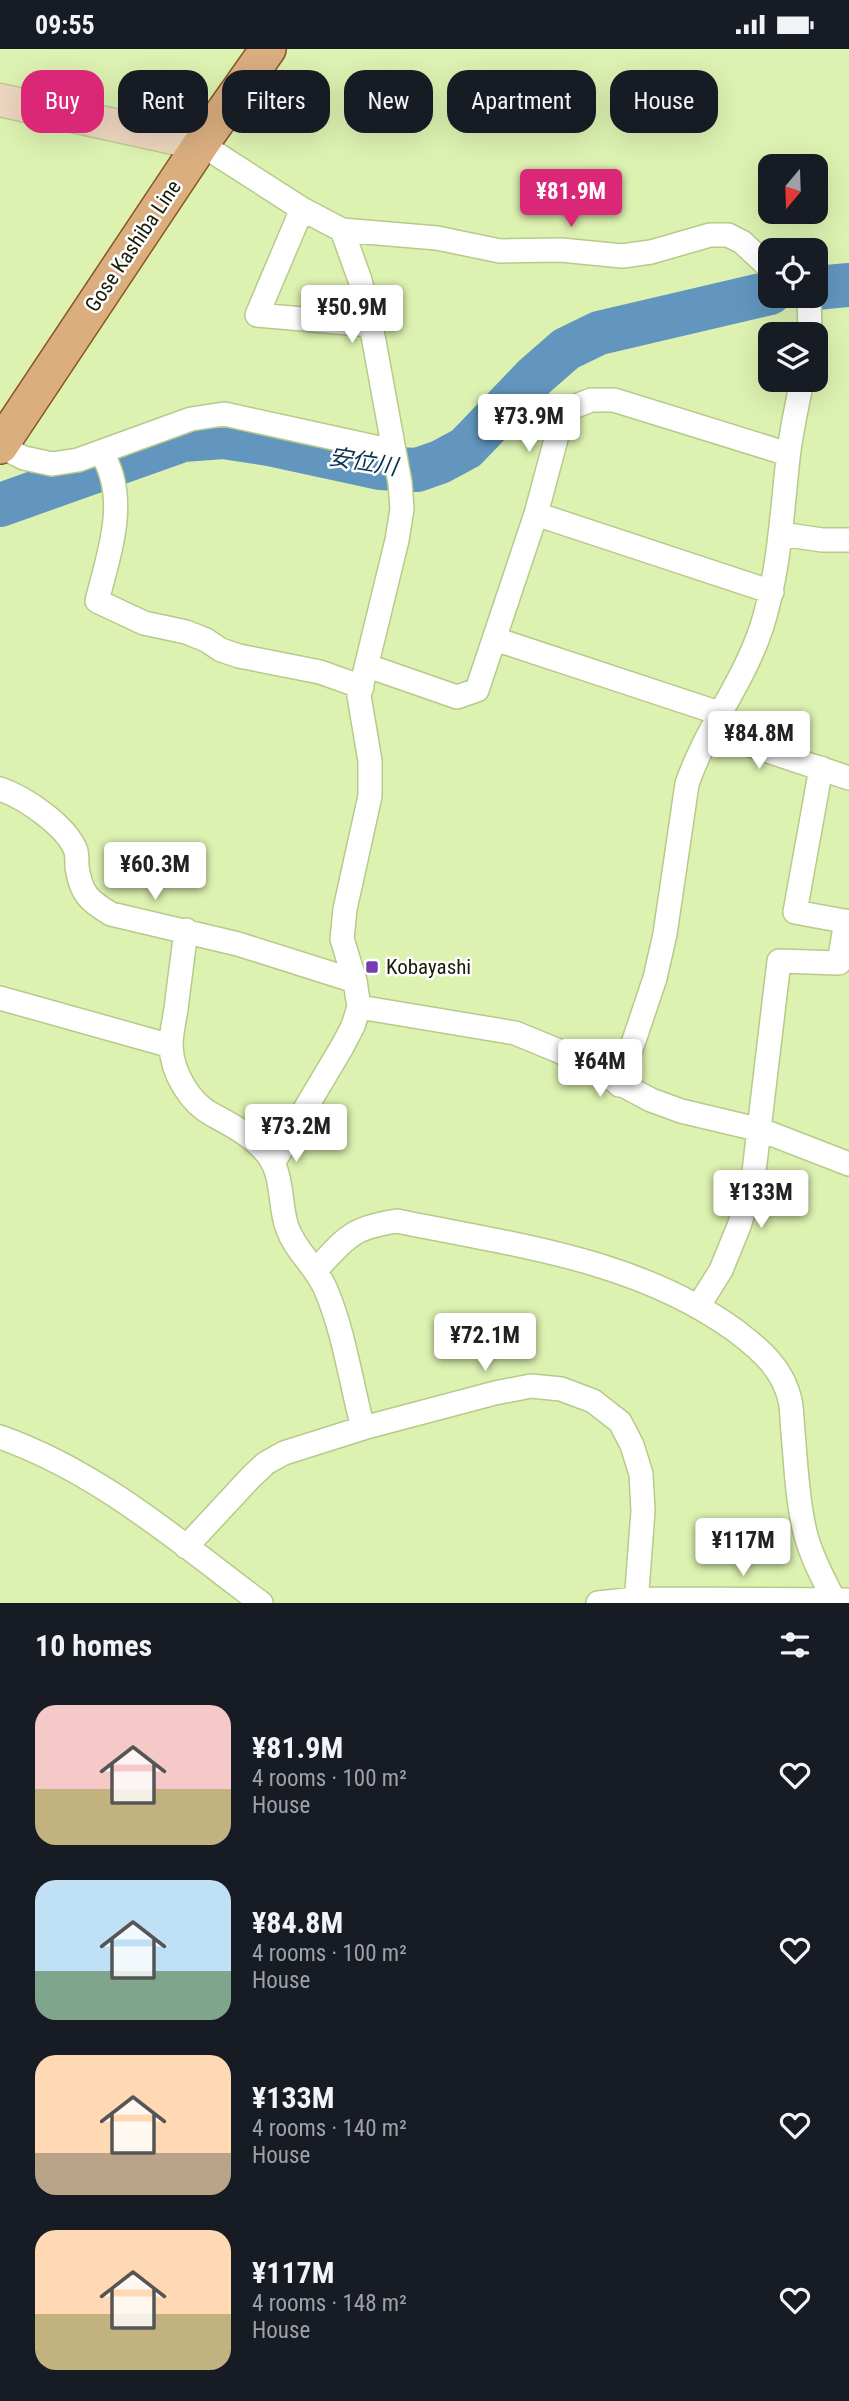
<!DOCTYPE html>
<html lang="en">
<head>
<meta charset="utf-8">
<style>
	body { margin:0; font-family:"Roboto Condensed","Noto Sans JP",sans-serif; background:#242831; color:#f1f3f6; height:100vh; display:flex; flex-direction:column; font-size:26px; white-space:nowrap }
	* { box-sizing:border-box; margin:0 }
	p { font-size:23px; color:#9ea1a6 }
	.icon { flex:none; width:38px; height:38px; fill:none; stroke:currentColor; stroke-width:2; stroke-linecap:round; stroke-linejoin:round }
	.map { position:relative; height:1554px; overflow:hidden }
	.panel { display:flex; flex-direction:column; background:#171b24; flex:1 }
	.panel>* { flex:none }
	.top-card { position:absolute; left:21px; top:21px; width:808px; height:63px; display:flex; gap:14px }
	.needle { width:46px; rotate:199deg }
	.tools { position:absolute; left:758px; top:105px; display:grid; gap:14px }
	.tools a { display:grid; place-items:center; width:70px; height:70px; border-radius:14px; background:#171b24; box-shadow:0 7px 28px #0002; font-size:35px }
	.price { position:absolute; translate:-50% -60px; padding:0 16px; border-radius:7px; background:#fff; color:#222; font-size:23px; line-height:46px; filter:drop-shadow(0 2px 4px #0008) }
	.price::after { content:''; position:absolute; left:50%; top:42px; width:21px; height:16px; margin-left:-10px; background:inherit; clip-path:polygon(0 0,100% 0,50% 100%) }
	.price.on { background:#db2777; color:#fff }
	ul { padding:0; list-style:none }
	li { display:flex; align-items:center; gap:21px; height:175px; padding:0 35px }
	li span { display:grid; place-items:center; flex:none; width:196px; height:140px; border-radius:21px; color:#555 }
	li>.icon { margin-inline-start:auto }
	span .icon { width:84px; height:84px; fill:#fffc; stroke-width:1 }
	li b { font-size:30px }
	h2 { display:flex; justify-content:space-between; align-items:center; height:84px; padding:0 35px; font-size:30px }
	.chip { padding:0 24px; border-radius:21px; background:#171b24; box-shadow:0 7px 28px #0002; font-size:24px; line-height:63px }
	.chip.on { background:#db2777; color:#fff }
	.status { display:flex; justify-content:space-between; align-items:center; height:49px; padding:0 35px; background:#171b24; direction:ltr }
	.status svg { height:19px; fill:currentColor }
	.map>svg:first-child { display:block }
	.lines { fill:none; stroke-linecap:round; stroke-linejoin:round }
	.river { stroke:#6296be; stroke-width:44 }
	.street-casing { stroke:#b6ca8a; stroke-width:26 }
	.secondary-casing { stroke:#b6ca8a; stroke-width:35 }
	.primary-casing { stroke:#86581d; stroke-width:38 }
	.street { stroke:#fff; stroke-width:23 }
	.secondary { stroke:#edd6bf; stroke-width:32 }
	.primary { stroke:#daae7f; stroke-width:35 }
	.poi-dot { fill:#763db3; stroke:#fff; stroke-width:2.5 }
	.labels { text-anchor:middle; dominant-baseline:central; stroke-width:5; stroke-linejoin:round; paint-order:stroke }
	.street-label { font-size:21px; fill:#181e06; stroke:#fff }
	.poi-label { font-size:21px; fill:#181e06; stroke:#fff; text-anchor:start }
	.water-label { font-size:23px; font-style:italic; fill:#05314d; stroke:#fff }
</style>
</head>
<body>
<div class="status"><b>09:55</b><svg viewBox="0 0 49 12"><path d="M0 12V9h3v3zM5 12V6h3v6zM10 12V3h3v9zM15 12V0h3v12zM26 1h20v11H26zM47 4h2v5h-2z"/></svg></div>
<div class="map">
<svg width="849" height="1554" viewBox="0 0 849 1554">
	<rect width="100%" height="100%" fill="#ddf2b1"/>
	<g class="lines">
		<path class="river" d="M 816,239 L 849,236
			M 0,456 L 183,391 L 223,388 L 269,395 L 380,419 L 417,421 L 440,413 L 466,399 L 535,327 L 566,300 L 599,284 L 770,244"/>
		<defs>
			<path id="street" d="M 201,95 L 302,160 L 342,181 L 437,189 L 500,202 L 561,201 L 622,207 L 651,203 L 710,186 L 728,186 L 742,193 L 770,219
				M 302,160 L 257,266 L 371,276
				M 809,247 L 810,285
				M 0,397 L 24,409 L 52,415 L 78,411 L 191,370 L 224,365 L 393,402
				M 101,403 C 130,449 109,504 97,552 L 144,574 L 186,583 L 206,591 L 221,601 L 239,607 L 320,623 L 362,638
				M 536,465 L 772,543
				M 781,485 L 822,491 L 849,491
				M 495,590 L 722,665
				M 368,617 L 457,648 L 477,641 L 536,465 L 559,379 L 571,359 L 591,351 L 614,351 L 788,405
				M 711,683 L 849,729
				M 821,719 L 795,863 L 849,873
				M 0,740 C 24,748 67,777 76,802 C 77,807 77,813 77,818 C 81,845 89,852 111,865 L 238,895 L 355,932
				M 186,881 C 183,907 179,934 176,960 C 174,972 171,985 171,997 C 172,1024 190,1054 213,1066 C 235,1078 263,1092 274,1116 C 283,1136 280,1158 287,1178 C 295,1202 316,1217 326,1241 C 344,1283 351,1334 363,1379
				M 0,949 L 171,997
				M 359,958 L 515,984 L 559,1002 L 651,1051 L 681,1062 L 761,1081 L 849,1115
				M 619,1036 L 655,929 L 665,885 L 687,735 C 706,679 744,633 762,577 C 779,523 782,465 788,409 C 791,383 797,357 802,331
				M 273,1114 L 342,998 L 353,977 L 359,958 L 355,932 L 342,890 L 345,860 L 370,747 L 370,712 L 359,647 L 397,491 L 402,460 L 400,434 L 371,276 L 360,231 L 342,181
				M 315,1222 C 346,1189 350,1179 397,1172 C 514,1196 637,1210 736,1282 C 761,1301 783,1320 790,1351 C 792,1361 792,1373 793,1383 C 796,1416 797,1450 805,1483 C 811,1507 823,1529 834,1551
				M 698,1258 L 721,1221 L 739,1177 L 753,1131 L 779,912 L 839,914 L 846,872
				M 0,1388 C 99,1423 178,1492 261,1554
				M 186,1498 L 251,1428 L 266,1414 L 284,1404 L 363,1379 L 495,1344 L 531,1337 L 561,1340 L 593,1352 L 620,1373 L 632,1396 L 641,1425 L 643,1462 L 636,1554
				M 598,1554 L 636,1550 L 847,1551"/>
			<path id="secondary" d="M 0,51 L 201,95"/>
			<path id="primary" d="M 0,397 L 201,95 L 268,0"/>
		</defs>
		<use href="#street" class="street-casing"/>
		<use href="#secondary" class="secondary-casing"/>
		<use href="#primary" class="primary-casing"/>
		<use href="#street" class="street"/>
		<use href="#secondary" class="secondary"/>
		<use href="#primary" class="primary"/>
	</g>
	<rect class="poi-dot" x="365" y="911" width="14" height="14" rx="3.5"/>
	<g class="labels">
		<g class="street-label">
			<text transform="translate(133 197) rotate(-56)">Gose Kashiba Line</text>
		</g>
		<g class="poi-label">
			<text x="386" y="918">Kobayashi</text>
		</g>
		<g class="water-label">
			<text transform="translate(363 413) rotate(9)">安位川</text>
		</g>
	</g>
</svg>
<div class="tools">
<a><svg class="needle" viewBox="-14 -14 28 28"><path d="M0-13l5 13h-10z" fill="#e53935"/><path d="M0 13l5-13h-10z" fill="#9ea1a6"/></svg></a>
<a><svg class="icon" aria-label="locate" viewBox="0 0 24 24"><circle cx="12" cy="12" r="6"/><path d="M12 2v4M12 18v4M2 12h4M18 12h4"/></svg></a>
<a><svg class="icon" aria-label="layers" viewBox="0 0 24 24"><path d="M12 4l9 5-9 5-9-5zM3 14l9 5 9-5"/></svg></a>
</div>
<b class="price on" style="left:571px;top:180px">¥81.9M</b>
<b class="price" style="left:352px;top:296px">¥50.9M</b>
<b class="price" style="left:529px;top:405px">¥73.9M</b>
<b class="price" style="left:759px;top:722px">¥84.8M</b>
<b class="price" style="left:155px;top:853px">¥60.3M</b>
<b class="price" style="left:600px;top:1050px">¥64M</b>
<b class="price" style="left:296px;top:1115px">¥73.2M</b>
<b class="price" style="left:761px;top:1181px">¥133M</b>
<b class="price" style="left:485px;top:1324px">¥72.1M</b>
<b class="price" style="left:743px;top:1529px">¥117M</b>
<div class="top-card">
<a class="chip on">Buy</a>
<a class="chip">Rent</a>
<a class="chip">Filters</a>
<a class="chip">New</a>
<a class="chip">Apartment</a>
<a class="chip">House</a>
</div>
</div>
<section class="panel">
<h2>10 homes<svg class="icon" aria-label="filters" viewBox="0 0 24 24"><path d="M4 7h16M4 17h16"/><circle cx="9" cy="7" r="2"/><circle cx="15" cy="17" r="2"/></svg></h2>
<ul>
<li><span style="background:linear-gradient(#f6c9c9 60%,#c2b280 0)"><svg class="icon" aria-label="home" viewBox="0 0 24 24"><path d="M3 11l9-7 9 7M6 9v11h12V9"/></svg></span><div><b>¥81.9M</b><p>4 rooms · 100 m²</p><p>House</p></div><svg class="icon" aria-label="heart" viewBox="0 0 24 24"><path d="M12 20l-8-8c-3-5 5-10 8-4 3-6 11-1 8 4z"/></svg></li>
<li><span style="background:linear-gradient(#bfe0f5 65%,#7fa58c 0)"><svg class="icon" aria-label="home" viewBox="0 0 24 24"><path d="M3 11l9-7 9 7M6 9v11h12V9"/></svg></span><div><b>¥84.8M</b><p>4 rooms · 100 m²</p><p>House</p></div><svg class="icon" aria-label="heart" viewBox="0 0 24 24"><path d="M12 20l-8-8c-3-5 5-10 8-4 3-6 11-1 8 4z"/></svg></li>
<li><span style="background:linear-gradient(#ffd9b3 70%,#b9a48a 0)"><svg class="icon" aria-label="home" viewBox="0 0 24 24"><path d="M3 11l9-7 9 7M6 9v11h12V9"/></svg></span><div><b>¥133M</b><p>4 rooms · 140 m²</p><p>House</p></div><svg class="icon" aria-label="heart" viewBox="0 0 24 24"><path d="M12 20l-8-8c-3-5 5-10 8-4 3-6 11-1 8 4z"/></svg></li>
<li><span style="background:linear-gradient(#ffd9b3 60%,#c2b280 0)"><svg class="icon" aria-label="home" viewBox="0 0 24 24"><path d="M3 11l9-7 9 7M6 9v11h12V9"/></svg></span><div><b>¥117M</b><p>4 rooms · 148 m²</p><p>House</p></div><svg class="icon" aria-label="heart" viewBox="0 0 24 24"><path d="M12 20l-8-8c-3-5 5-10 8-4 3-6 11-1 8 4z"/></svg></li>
</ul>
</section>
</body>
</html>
